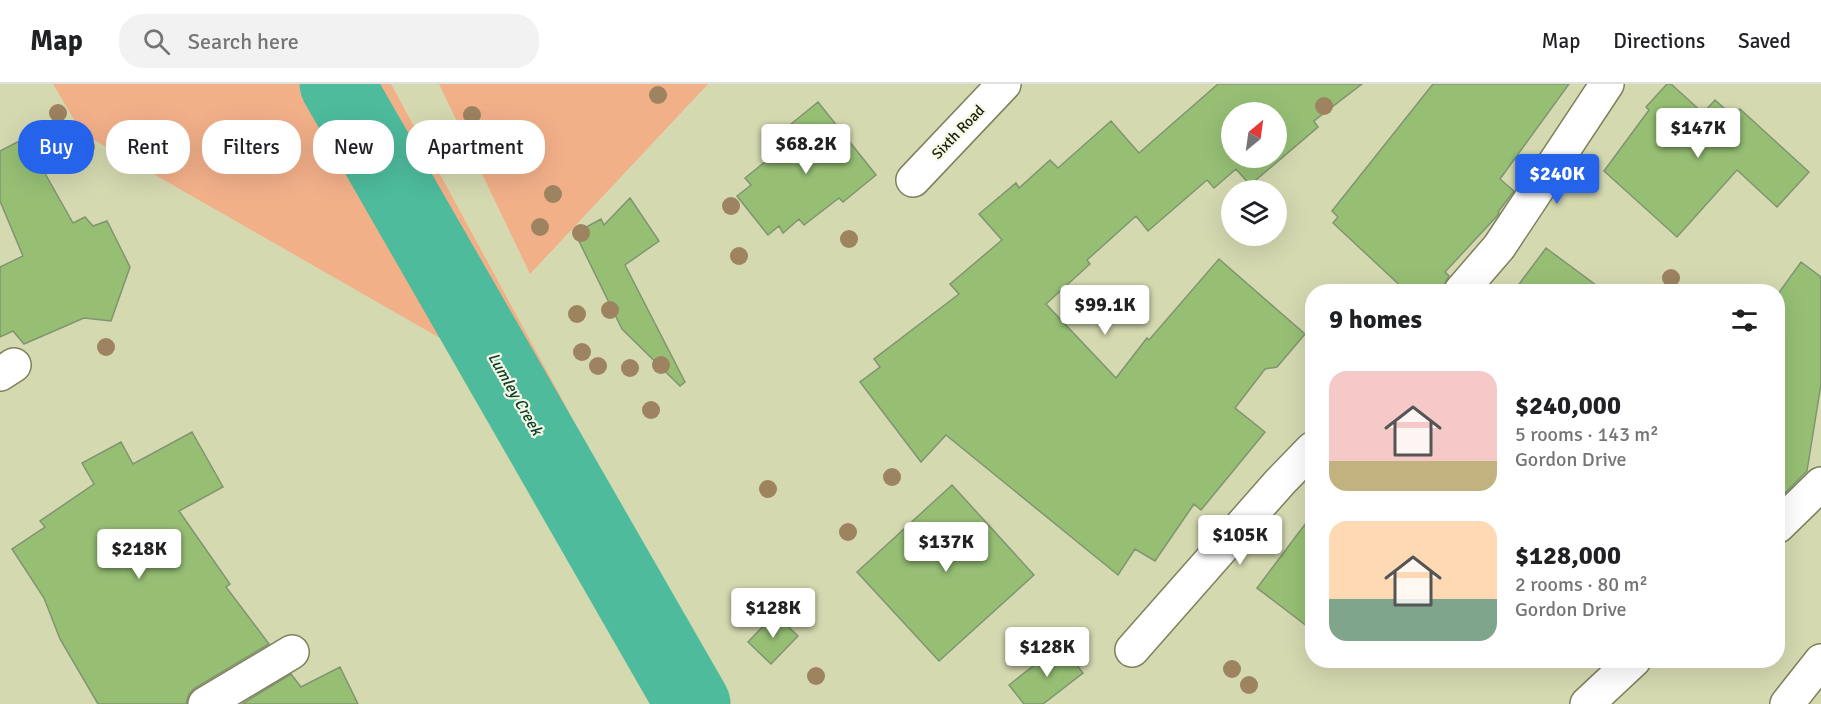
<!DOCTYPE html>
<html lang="en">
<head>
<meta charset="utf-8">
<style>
	body { margin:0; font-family:Signika,sans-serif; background:#f2f2f2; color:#202124; height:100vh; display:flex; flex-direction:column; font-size:22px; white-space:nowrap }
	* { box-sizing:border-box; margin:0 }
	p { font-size:20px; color:#757577 }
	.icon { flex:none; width:33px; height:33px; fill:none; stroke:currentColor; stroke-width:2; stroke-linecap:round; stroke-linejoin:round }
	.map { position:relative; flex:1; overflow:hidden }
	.drawer { position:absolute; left:1305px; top:200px; width:480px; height:384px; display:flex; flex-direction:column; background:#fff; border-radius:24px; box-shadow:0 6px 24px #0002 }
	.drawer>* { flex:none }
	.top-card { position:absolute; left:18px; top:36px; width:570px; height:54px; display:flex; gap:12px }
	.needle { width:39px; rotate:29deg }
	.controls { position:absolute; left:1221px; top:18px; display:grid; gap:12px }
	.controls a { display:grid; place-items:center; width:66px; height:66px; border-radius:50%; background:#fff; box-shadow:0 6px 24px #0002; font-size:30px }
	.price { position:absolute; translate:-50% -51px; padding:0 14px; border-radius:6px; background:#fff; color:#222; font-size:20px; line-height:39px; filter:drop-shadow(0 2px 3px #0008) }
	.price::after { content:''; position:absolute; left:50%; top:36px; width:18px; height:14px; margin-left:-9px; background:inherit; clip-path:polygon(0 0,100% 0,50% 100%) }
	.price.current { background:#2563eb; color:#fff }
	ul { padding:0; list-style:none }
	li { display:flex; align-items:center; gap:18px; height:150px; padding:0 24px }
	li span { display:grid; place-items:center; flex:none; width:168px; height:120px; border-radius:18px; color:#555 }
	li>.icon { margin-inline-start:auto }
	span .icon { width:72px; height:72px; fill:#fffc; stroke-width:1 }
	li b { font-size:26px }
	h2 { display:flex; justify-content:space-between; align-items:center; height:72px; padding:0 24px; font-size:26px }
	.chip { padding:0 21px; border-radius:24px; background:#fff; box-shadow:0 6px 24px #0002; font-size:21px; line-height:54px }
	.chip.current { background:#2563eb; color:#fff }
	header { display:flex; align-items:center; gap:36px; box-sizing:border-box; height:84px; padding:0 30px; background:#fff; border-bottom:2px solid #e0e0e0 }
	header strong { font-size:28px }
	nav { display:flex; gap:33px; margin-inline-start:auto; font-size:21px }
	.search { width:420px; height:54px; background:#f2f2f2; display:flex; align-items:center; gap:15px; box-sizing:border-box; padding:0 21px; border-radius:24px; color:#757577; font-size:22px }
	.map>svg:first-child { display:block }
	.green { fill:#f2b089 }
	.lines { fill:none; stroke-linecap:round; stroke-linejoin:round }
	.river { stroke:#4ebb9d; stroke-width:75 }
	.building { fill:#96bf74; stroke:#819472; stroke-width:1.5; fill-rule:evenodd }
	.street-casing { stroke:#7e815c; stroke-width:36 }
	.street { stroke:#fff; stroke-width:33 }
	.tree { fill:#9d835f }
	.labels { text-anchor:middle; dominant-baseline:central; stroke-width:4.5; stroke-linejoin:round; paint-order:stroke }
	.street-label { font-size:15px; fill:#1c1d0e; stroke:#f5f8e3 }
	.water-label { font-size:16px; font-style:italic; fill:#0b3d30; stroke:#f5f8e3 }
</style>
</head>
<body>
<header>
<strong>Map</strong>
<div class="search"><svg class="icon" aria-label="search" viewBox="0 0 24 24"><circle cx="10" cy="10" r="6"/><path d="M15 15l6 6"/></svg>Search here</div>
<nav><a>Map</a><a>Directions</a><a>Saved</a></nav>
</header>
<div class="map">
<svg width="1821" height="620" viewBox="0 0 1821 620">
	<rect width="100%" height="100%" fill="#d5d9b0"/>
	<path class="green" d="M 53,0 L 391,0 L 569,328 L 82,49 Z
		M 439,0 L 708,0 L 530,190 Z"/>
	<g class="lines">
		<path class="river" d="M 337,0 L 693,620"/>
	</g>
	<path class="building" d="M 1218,0 L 1362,0 L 1314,37 L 1318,43 L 1250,101 L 1236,85 L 1214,104 L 1207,96 L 1148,147 L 1136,132 L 1087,176 L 1090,180 L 1046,220 L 1116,294 L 1147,254 L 1149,256 L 1219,175 L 1305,250 L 1277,283 L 1265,285 L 1235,324 L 1265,348 L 1201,426 L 1194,420 L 1155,477 L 1135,465 L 1118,491 L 946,351 L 921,378 L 860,298 L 880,283 L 874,275 L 959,210 L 950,200 L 1002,156 L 979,130 L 1016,99 L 1019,104 L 1050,76 L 1058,84 L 1111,37 L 1139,69 ZM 1232,28 L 1276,28 L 1276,74 L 1232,74 Z
		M 1433,0 L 1569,0 L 1500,95 L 1514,107 L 1498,128 L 1499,129 L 1497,132 L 1445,188 L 1449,192 L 1443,203 L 1443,207 L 1406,207 L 1333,139 L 1338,133 L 1332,127 Z
		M 1667,0 L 1671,0 L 1703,29 L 1715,16 L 1733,32 L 1740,25 L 1809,88 L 1777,123 L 1737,86 L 1677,153 L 1604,87 L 1649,26 L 1646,23 Z
		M 818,18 L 876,91 L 843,118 L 839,114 L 804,141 L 799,135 L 783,149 L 779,142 L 768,151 L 737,112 L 751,101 L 745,94 L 800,50 L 791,40 Z
		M 25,54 L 73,139 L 85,133 L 93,142 L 107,137 L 130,183 L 111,237 L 84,234 L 24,260 L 13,247 L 0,253 L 0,183 L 23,172 L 0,117 L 0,67 Z
		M 630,114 L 659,157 L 625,181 L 685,298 L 680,302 L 622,245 L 575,149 L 601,135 L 604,141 Z
		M 1546,164 L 1604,207 L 1514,207 Z
		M 1801,178 L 1821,193 L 1821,300 L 1807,387 L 1778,416 L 1778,210 Z
		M 192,348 L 223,403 L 179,427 L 230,500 L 226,503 L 269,560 L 195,604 L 189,610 L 186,620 L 98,620 L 60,555 L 44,514 L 12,465 L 45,443 L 40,437 L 94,400 L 82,379 L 121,358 L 133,380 Z
		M 952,401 L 1034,491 L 939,577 L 857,488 Z
		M 1312,431 L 1312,546 L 1257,504 Z
		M 775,530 L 798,552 L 771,580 L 748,558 Z
		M 1061,560 L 1083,589 L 1043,620 L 1024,620 L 1009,601 Z
		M 340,583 L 358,620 L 242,620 L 291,590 L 301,603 Z"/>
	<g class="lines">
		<defs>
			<path id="street" d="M 913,96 L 1004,0
				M 1461,207 L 1499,163 L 1607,0
				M 0,290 L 14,281
				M 1778,442 L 1821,400
				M 1132,566 L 1280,398 L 1312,365
				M 205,620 L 292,568
				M 1587,620 L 1634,576
				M 1787,620 L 1821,577"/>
		</defs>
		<use href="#street" class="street-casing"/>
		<use href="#street" class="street"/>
	</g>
	<g class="tree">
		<circle cx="658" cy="11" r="9"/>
		<circle cx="1324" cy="22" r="9"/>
		<circle cx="58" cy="29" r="9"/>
		<circle cx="472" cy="31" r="9"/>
		<circle cx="86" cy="63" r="9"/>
		<circle cx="553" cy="110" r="9"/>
		<circle cx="731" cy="122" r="9"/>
		<circle cx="540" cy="143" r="9"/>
		<circle cx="581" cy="149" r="9"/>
		<circle cx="849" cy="155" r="9"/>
		<circle cx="739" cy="172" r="9"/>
		<circle cx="1671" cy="194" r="9"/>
		<circle cx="610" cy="226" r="9"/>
		<circle cx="577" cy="230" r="9"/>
		<circle cx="106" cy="263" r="9"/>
		<circle cx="582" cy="268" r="9"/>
		<circle cx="661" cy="281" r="9"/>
		<circle cx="598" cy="282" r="9"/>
		<circle cx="630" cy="284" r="9"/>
		<circle cx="651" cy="326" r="9"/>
		<circle cx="892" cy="393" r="9"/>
		<circle cx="768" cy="405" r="9"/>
		<circle cx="848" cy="448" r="9"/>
		<circle cx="1232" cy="585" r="9"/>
		<circle cx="816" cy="592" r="9"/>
		<circle cx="1249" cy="601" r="9"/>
	</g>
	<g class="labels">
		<g class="street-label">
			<text transform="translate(958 48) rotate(-46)">Sixth Road</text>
		</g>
		<g class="water-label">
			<text transform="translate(515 310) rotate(60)">Lumley Creek</text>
		</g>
	</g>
</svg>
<div class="controls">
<a><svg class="needle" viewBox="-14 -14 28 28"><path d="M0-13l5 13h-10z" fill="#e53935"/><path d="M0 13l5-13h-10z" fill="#757577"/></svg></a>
<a><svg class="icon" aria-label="layers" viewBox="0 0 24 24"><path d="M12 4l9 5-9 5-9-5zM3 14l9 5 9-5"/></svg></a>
</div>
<b class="price" style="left:1698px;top:75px">$147K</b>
<b class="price" style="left:806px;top:91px">$68.2K</b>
<b class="price current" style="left:1557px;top:121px">$240K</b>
<b class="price" style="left:1105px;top:252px">$99.1K</b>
<b class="price" style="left:1240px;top:482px">$105K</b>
<b class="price" style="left:946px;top:489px">$137K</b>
<b class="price" style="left:139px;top:496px">$218K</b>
<b class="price" style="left:773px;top:555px">$128K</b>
<b class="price" style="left:1047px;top:594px">$128K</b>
<div class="top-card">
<a class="chip current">Buy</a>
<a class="chip">Rent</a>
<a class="chip">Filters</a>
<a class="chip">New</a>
<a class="chip">Apartment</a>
</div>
<section class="drawer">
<h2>9 homes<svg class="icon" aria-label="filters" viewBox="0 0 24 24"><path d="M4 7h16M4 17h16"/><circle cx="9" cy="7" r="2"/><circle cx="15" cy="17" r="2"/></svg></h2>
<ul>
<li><span style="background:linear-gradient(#f6c9c9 75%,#c2b280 0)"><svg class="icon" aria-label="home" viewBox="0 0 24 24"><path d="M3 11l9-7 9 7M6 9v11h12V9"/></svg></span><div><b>$240,000</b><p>5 rooms · 143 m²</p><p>Gordon Drive</p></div></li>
<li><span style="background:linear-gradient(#ffd9b3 65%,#7fa58c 0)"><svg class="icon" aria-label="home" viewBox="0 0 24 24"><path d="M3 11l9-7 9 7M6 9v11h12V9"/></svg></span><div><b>$128,000</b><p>2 rooms · 80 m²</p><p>Gordon Drive</p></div></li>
</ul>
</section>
</div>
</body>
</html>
